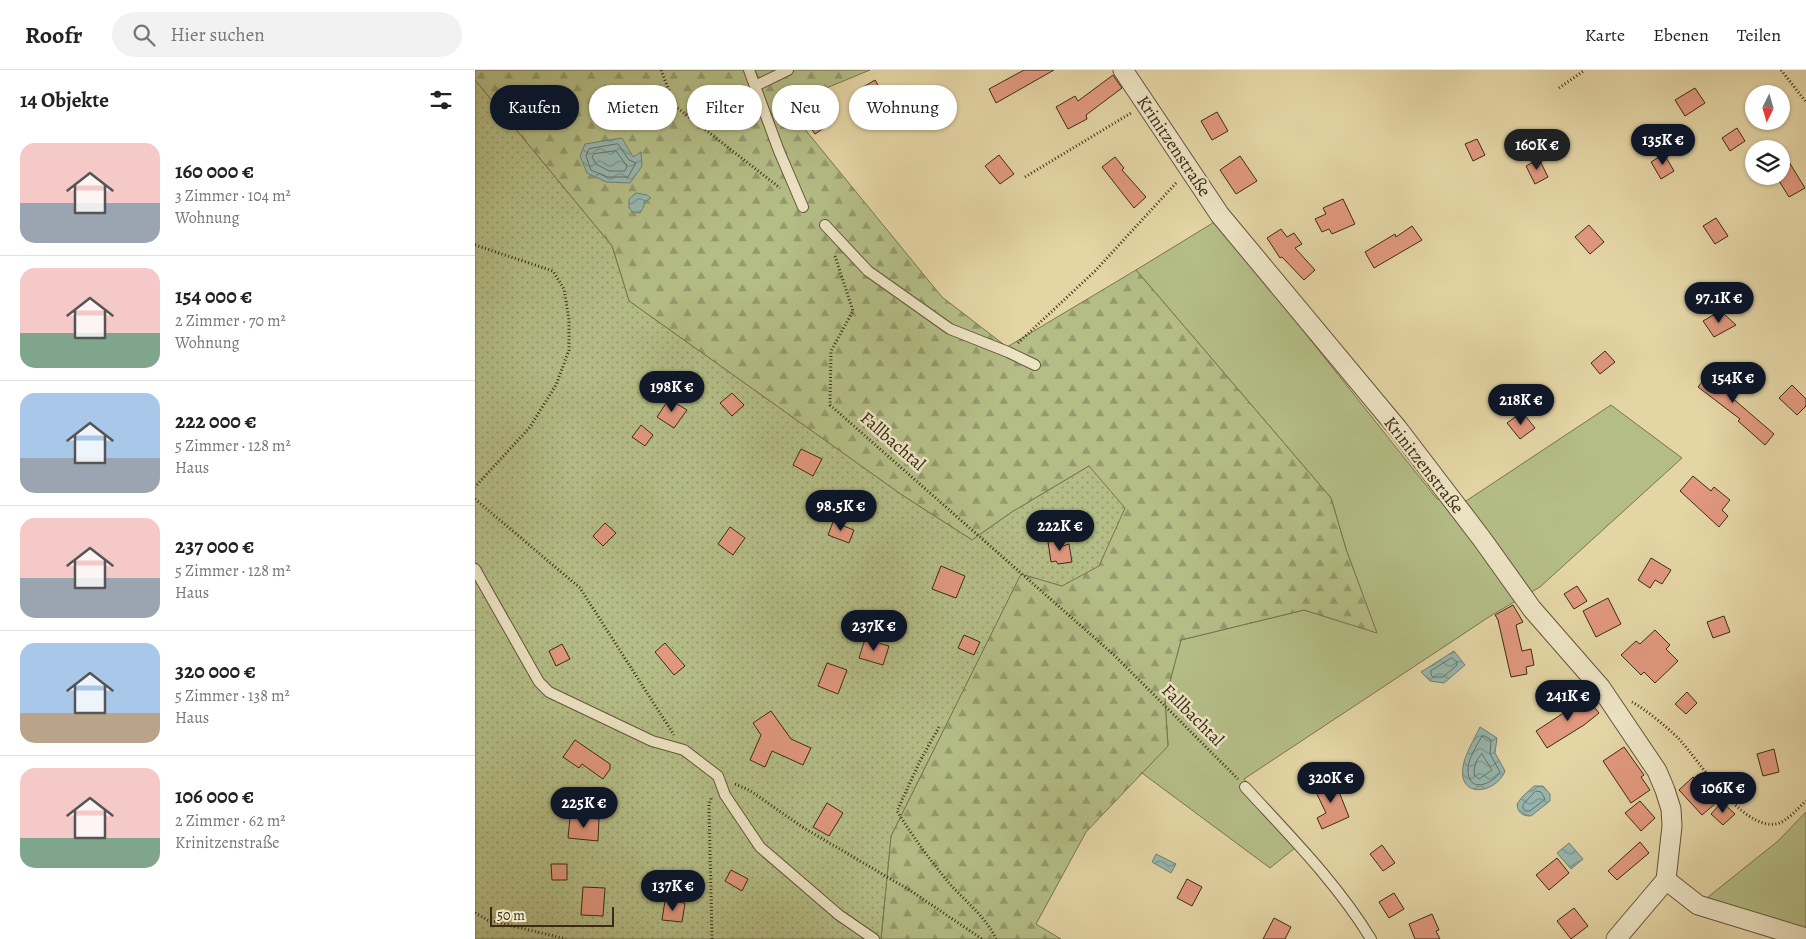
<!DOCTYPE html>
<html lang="de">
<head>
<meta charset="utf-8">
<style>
	body { margin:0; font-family:Alegreya,serif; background:#f2f2f2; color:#222; height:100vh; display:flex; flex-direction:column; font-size:19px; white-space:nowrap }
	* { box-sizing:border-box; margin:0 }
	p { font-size:16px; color:#767676 }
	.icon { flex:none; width:28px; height:28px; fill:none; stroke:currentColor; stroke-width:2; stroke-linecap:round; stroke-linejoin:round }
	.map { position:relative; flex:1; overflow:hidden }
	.sheet { display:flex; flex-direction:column; background:#fff; width:475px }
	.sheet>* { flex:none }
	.top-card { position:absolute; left:15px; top:15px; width:475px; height:45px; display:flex; gap:10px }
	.needle { width:32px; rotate:185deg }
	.fabs { position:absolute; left:1270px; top:15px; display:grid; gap:10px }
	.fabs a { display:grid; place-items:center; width:45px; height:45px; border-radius:50%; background:#fff; box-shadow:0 1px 4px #0004; font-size:25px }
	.scale { position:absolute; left:15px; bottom:12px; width:124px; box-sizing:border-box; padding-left:5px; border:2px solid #3b2a17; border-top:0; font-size:14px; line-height:18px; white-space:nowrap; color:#3b2a17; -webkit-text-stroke:4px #ede4c4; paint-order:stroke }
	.price { position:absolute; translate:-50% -42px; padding:0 11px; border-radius:18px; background:#111827; color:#fff; font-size:16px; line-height:32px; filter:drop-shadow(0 1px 2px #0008) }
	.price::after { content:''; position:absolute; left:50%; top:30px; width:15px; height:11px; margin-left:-8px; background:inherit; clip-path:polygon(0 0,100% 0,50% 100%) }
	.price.active { background:#222; color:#fff }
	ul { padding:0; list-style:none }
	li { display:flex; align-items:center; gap:15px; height:125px; padding:0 20px }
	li+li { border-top:1px solid #e0e0e0 }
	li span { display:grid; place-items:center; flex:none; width:140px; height:100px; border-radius:15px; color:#555 }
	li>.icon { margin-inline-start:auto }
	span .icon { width:60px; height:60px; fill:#fffc; stroke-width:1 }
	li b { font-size:21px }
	h2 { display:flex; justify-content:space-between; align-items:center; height:60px; padding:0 20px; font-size:21px }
	.pill { padding:0 18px; border-radius:22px; background:#fff; box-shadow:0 1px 4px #0004; font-size:18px; line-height:45px }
	.pill.active { background:#111827; color:#fff }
	header { display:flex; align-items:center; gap:30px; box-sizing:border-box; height:70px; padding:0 25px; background:#fff; border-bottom:1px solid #e0e0e0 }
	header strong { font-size:24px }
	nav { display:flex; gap:28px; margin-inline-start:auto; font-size:18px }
	.search { width:350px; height:45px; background:#f2f2f2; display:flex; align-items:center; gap:12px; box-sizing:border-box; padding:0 18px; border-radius:28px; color:#767676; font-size:19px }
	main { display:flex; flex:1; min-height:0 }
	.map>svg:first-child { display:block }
	.green { fill:#b4bd86; stroke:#78744e }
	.forest { fill:url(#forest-firs); stroke:#78744e }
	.garden { fill:url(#garden-dots); stroke:#78744e }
	.water { fill:url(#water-waves); stroke:#727f72 }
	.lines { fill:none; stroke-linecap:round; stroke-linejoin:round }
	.shore { stroke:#697063; stroke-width:1 }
	.building { fill:#e1987e; stroke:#3b2a17 }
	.service-casing { stroke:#65553a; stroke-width:12 }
	.minor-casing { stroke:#65553a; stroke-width:21 }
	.path { stroke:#3b2a17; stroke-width:3; stroke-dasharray:1 2.5; stroke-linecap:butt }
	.service { stroke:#ede4c4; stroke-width:10 }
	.minor { stroke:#ede4c4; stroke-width:19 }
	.labels { text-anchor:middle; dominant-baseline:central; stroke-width:5; stroke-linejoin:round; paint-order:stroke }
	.street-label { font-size:18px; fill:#3b2a17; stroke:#ede4c4 }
</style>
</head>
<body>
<header>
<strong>Roofr</strong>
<div class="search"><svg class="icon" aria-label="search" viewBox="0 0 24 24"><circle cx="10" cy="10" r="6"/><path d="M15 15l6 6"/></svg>Hier suchen</div>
<nav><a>Karte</a><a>Ebenen</a><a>Teilen</a></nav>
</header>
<main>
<section class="sheet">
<h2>14 Objekte<svg class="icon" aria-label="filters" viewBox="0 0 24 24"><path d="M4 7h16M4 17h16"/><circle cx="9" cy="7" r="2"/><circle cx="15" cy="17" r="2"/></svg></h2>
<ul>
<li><span style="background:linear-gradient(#f6c9c9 60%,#9aa5b1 0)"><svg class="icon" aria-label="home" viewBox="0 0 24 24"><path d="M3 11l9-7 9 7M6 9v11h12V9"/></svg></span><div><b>160 000 €</b><p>3 Zimmer · 104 m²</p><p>Wohnung</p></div></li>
<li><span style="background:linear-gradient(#f6c9c9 65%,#7fa58c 0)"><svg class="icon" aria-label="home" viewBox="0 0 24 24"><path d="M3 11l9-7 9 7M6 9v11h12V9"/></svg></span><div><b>154 000 €</b><p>2 Zimmer · 70 m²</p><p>Wohnung</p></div></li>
<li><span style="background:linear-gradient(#a9c7e8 65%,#9aa5b1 0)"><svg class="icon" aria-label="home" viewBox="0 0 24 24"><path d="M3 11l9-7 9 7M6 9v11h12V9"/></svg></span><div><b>222 000 €</b><p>5 Zimmer · 128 m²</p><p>Haus</p></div></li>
<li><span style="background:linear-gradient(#f6c9c9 60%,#9aa5b1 0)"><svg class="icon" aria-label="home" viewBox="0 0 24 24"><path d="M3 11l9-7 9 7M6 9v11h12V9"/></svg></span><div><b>237 000 €</b><p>5 Zimmer · 128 m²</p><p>Haus</p></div></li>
<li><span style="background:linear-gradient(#a9c7e8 70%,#b9a48a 0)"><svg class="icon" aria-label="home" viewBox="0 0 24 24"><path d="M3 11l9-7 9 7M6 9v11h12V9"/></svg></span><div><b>320 000 €</b><p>5 Zimmer · 138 m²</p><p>Haus</p></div></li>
<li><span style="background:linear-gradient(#f6c9c9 70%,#7fa58c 0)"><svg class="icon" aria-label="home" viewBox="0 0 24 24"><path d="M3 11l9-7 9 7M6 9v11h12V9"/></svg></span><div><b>106 000 €</b><p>2 Zimmer · 62 m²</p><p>Krinitzenstraße</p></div></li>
</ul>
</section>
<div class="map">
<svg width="1331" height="869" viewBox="0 0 1331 869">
	<defs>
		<pattern id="forest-firs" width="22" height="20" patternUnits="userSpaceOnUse" patternTransform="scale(1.25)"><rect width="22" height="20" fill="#b4bd86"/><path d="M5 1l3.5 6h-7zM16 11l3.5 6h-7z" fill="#949a6d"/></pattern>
		<pattern id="garden-dots" width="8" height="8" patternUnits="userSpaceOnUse" patternTransform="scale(1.25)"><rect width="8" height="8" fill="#b4bd86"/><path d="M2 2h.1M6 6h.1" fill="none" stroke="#949a6d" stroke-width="1.8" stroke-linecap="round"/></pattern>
		<pattern id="water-waves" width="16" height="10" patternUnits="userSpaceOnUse" patternTransform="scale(1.25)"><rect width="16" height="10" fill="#97b7af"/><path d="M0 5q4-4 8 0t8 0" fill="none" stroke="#7c958d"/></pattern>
	</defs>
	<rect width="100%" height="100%" fill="#e4d5a5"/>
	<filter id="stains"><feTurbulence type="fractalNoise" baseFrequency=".004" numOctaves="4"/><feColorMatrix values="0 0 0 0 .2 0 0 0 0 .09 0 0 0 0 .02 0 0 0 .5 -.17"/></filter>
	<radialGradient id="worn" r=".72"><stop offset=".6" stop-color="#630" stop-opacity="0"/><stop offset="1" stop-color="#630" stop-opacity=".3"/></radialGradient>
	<path class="green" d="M 741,151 L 962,429 L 991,431 L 1136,335 L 1207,388 L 1065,517 L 1017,545 L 769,709 L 826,773 L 795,798 L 667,703 L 693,675 L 690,630 L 706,570 L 829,540 L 901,562 L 871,479 L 856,428 L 661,200 Z
		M 1331,742 L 1331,868 L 1223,835 L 1303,771 Z"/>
	<path class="forest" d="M 0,0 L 395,0 L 310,35 L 467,227 L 532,277 L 661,200 L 856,428 L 871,479 L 902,563 L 829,540 L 706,570 L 690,630 L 693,676 L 611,762 L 561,854 L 586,869 L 406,869 L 416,766 L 546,503 L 587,516 L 614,396 L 537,442 L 497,470 L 427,425 L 154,231 L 137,176 L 0,10 Z"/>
	<path class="garden" d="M 0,10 L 137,176 L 154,231 L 427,425 L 497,470 L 537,442 L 614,396 L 650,438 L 624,496 L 587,516 L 546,504 L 416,766 L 406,869 L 0,869 Z"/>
	<path class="water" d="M 147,68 L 158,87 L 166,82 L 167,96 L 155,113 L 131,112 L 112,103 L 105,86 L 110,74 Z
		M 161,123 L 172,125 L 176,128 L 169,132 L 169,136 L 165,143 L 158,142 L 154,138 L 154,129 Z
		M 979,581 L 990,595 L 969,613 L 955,611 L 946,602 Z
		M 1005,657 L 1022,668 L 1020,683 L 1030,701 C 1022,723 983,730 988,697 C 989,686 1000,668 1005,657 Z
		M 1059,716 L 1068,716 L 1075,724 L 1075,731 L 1056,746 C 1047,746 1043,743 1042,734 L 1047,727 Z
		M 1094,773 L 1108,789 L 1096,799 L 1082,783 Z
		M 681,784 L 701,794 L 696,803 L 677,792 Z"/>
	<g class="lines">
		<path class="shore" d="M 143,74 L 154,90 L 161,93 L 153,107 L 132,107 L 116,100 L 111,86 L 114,79 Z
			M 141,81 L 152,96 L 150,101 L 134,101 L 121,94 L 117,87 L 119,84 Z
			M 977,588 L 982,592 L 982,595 L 968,607 L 958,607 L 956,605 L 956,601 Z
			M 1007,666 L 1010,666 L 1016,670 L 1015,684 L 1025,702 C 1017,715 992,724 993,699 C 993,689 1002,675 1007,666 Z
			M 1007,684 L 1017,700 L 1004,709 L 999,705 C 999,697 1001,688 1007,684 Z
			M 1061,721 L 1066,722 L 1070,729 L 1055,741 L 1050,741 L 1048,738 L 1048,735 Z"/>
	</g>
	<path class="building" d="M 549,0 L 579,0 L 521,33 L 514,19 Z
		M 638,5 L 647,18 L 611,45 L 612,49 L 593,59 L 581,37 L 600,26 L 603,31 Z
		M 400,10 L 408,23 L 393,32 L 385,19 Z
		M 1220,18 L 1230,33 L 1210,46 L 1200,30 Z
		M 340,26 L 358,52 L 340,64 L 323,39 Z
		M 742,42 L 753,61 L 737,70 L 726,51 Z
		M 1262,58 L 1270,71 L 1255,81 L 1247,68 Z
		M 1002,69 L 1010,85 L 998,91 L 990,74 Z
		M 1306,79 L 1330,118 L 1314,127 L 1301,106 L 1306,106 Z
		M 1189,84 L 1199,101 L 1186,109 L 1176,92 Z
		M 524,85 L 539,104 L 525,114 L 510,96 Z
		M 765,86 L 782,111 L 761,124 L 745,100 Z
		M 640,87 L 649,98 L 647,100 L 671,127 L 659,138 L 627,97 Z
		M 1064,89 L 1073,107 L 1060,114 L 1051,96 Z
		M 868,129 L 880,154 L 857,164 L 854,159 L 847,162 L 840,149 L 851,144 L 848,138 Z
		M 1241,148 L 1253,166 L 1240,174 L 1228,156 Z
		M 1114,155 L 1129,172 L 1115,184 L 1100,167 Z
		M 937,156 L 947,170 L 899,198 L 890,182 L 920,164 L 921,167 Z
		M 806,159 L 812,167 L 819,163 L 827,174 L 820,178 L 840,200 L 829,210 L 807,187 L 805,188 L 792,168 Z
		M 1240,244 L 1249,244 L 1261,255 L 1239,267 L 1228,251 Z
		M 1130,281 L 1140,292 L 1125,304 L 1116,293 Z
		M 1238,298 L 1263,317 L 1255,326 L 1299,364 L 1290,375 L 1263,351 L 1265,349 L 1223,317 Z
		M 1317,315 L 1331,329 L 1331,336 L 1322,345 L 1304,328 Z
		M 257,323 L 269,335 L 257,346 L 245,333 Z
		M 194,329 L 212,340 L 199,358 L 182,347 Z
		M 1047,342 L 1060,358 L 1045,369 L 1032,353 Z
		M 166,355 L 178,365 L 170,376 L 157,367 Z
		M 326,379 L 347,389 L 338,406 L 318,395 Z
		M 1218,406 L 1236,421 L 1239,417 L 1255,430 L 1247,440 L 1253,446 L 1244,457 L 1205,421 Z
		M 358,452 L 379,460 L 374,473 L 353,465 Z
		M 130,453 L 141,463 L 128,476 L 118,466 Z
		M 255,457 L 270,468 L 258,485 L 243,474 Z
		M 587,470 L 588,476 L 594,474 L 597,492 L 583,494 L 581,491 L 576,492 L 573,472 Z
		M 1176,488 L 1196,500 L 1187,514 L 1180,510 L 1175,518 L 1163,510 Z
		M 466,496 L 490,506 L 481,528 L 457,519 Z
		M 1102,516 L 1112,531 L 1099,539 L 1089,524 Z
		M 1133,528 L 1146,554 L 1121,567 L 1108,541 Z
		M 1038,535 L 1048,552 L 1041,555 L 1047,581 L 1056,579 L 1059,595 L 1051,597 L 1052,604 L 1036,607 L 1023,550 L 1020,545 Z
		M 1249,546 L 1255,562 L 1238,568 L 1232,552 Z
		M 1180,560 L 1195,575 L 1191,579 L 1203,591 L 1180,613 L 1169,602 L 1166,605 L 1146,585 L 1161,571 L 1165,574 Z
		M 489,565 L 505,572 L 499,585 L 483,578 Z
		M 390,569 L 414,576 L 408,595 L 384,588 Z
		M 190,573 L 210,596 L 199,605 L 180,582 Z
		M 87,574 L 95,589 L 81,596 L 74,581 Z
		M 352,593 L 372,600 L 363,624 L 343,616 Z
		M 1212,622 L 1222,633 L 1211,644 L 1200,634 Z
		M 1110,626 L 1124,643 L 1109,655 L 1072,678 L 1061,661 L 1090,642 Z
		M 296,641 L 316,669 L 336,678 L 328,695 L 297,681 L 290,697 L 275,690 L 286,665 L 278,653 Z
		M 100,670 L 135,694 L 135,699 L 128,709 L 107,694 L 104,698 L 88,687 Z
		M 1149,677 L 1169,705 L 1166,707 L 1175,720 L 1156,733 L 1128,691 Z
		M 1299,679 L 1304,702 L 1288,706 L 1282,684 Z
		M 1218,707 L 1241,733 L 1227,745 L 1204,720 Z
		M 859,709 L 874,747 L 847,759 L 842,748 L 851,743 L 839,718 Z
		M 1165,731 L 1180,748 L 1166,761 L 1150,743 Z
		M 1247,732 L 1260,744 L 1248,755 L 1236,744 Z
		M 352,733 L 368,743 L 354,766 L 338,757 Z
		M 95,747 L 124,749 L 123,771 L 93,768 Z
		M 1165,772 L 1174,783 L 1142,810 L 1133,801 Z
		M 907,775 L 920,793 L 908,801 L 895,784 Z
		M 1082,788 L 1094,803 L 1074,820 L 1061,805 Z
		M 76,794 L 92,794 L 92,810 L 77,810 Z
		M 256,800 L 273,809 L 267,821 L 250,811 Z
		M 712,809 L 727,817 L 717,836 L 702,828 Z
		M 108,817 L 130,818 L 128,846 L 106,845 Z
		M 919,823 L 929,839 L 914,848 L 904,832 Z
		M 190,831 L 210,833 L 207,852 L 187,850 Z
		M 1099,838 L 1113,856 L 1096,869 L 1082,851 Z
		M 957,844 L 964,860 L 961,861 L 965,869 L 940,869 L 934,854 Z
		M 799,848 L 816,857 L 810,869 L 788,869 Z"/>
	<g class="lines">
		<defs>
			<path id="service" d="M 274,0 L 304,81 L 328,137
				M 280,16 L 313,0
				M 350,155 L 393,201 L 475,259 L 533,282 L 560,295
				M 0,499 L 64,612 L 74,622 L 177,671 L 209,680 L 243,706 L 250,725 L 285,777 L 364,845 L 399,869
				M 770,717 C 814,765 862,813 896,869"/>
			<path id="minor" d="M 648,0 L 745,145 L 923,359 L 1007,469 L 1057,539 L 1126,618 L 1182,701 L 1190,720 L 1196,739 L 1197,756 L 1191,810 L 1141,869
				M 1191,810 L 1223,835 L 1331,868"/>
		</defs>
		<use href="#service" class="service-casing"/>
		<use href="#minor" class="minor-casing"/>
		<path class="path" d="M 186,0 L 200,36 L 305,118
			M 1306,0 L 1331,32
			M 1084,18 L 1110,0
			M 550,107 L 656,43
			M 0,175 L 78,201 L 89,219 L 94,250 L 94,280 L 81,315 L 55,357 L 0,417
			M 360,186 L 378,241 L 356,281 L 355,335 L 639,585 L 763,709
			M 543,273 L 620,201 L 702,112
			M 0,429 L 105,518 L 199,665
			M 1157,632 C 1169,638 1193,658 1203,668 C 1224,690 1267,760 1301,754 C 1312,752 1323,738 1331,731
			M 464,657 L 445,691 L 422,741 C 438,767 455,790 474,813 C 490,831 511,847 521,869
			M 260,714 L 274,720 L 329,758 L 436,821 L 507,869
			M 0,843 L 13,850 L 91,869
			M 237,869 L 234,734 L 237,726"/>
		<use href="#service" class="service"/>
		<use href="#minor" class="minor"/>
	</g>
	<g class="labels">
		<g class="street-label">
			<text transform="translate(699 76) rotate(56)">Krinitzenstraße</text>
			<text transform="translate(418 371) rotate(41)">Fallbachtal</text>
			<text transform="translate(949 395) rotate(52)">Krinitzenstraße</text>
			<text transform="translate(718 645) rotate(45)">Fallbachtal</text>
		</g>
	</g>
	<rect width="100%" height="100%" filter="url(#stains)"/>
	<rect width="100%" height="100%" fill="url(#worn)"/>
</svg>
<div class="fabs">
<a><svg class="needle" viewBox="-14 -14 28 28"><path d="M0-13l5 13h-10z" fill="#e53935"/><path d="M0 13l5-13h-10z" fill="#767676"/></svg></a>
<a><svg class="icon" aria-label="layers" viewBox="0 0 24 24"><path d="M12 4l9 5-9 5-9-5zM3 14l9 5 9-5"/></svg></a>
</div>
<div class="scale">50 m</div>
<b class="price" style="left:1188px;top:96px">135K €</b>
<b class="price active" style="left:1062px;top:101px">160K €</b>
<b class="price" style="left:1244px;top:254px">97.1K €</b>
<b class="price" style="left:1258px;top:334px">154K €</b>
<b class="price" style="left:197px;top:343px">198K €</b>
<b class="price" style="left:1046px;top:356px">218K €</b>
<b class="price" style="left:366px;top:462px">98.5K €</b>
<b class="price" style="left:585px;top:482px">222K €</b>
<b class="price" style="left:399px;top:582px">237K €</b>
<b class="price" style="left:1093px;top:652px">241K €</b>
<b class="price" style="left:856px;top:734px">320K €</b>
<b class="price" style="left:1248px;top:744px">106K €</b>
<b class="price" style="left:109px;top:759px">225K €</b>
<b class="price" style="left:198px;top:842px">137K €</b>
<div class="top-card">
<a class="pill active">Kaufen</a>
<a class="pill">Mieten</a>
<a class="pill">Filter</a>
<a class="pill">Neu</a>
<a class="pill">Wohnung</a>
</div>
</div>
</main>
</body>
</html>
